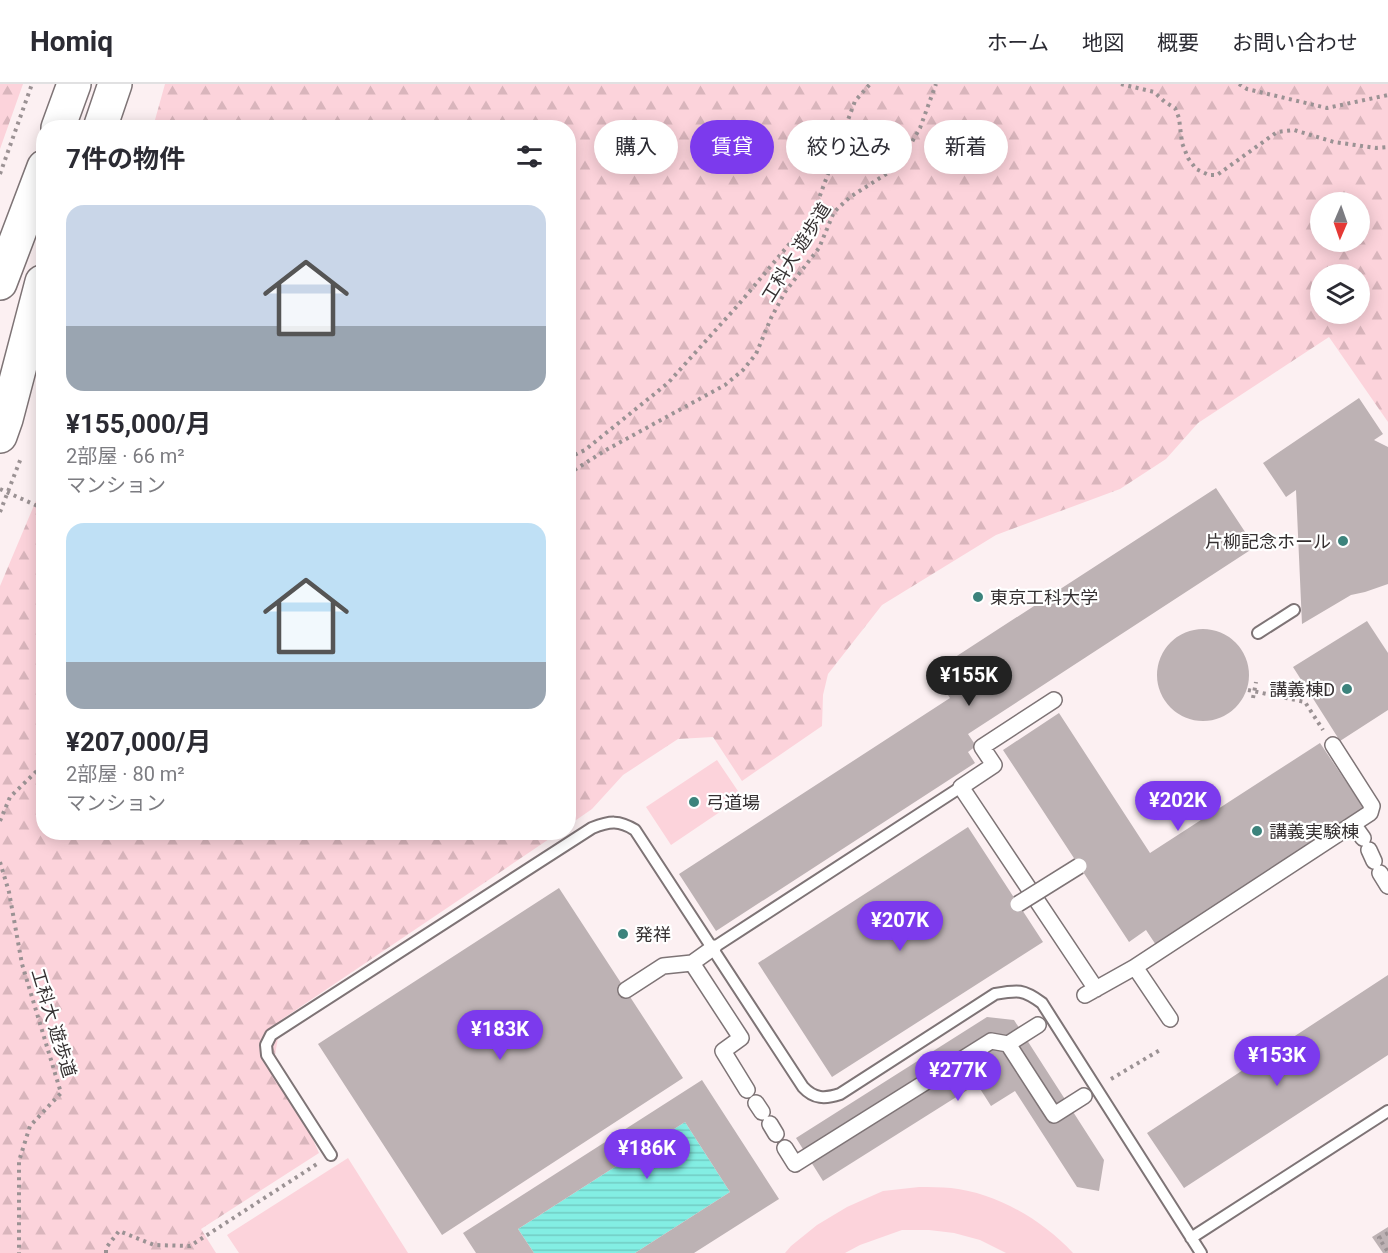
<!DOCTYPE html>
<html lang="ja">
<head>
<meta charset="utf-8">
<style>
	body { margin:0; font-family:Roboto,"Noto Sans JP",sans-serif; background:#f2f2f3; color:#2b2b33; height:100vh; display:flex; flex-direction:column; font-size:22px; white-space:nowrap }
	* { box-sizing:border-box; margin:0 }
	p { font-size:20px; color:#7c7c81 }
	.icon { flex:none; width:33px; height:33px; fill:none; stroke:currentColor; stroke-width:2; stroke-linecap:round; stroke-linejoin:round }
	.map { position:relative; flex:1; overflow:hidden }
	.details { position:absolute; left:36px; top:36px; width:540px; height:720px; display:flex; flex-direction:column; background:#fff; border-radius:24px; box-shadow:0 3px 15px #0003 }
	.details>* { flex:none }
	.guide { position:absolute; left:594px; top:36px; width:570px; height:54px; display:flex; gap:12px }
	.needle { width:39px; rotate:182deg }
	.buttons { position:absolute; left:1310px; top:108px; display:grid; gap:12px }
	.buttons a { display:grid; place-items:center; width:60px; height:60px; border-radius:50%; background:#fff; box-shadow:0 3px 15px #0003; font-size:30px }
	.price { position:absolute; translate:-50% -51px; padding:0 14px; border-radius:21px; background:#7c3aed; color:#fff; font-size:20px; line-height:39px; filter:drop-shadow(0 2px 3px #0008) }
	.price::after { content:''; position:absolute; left:50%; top:36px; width:18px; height:14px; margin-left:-9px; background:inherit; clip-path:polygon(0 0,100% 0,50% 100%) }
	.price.selected { background:#222; color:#fff }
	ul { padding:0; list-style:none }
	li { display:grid; align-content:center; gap:12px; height:318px; padding:0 30px }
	li span { display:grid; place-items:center; height:186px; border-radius:18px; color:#555 }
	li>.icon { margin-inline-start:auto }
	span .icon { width:108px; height:108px; fill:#fffc; stroke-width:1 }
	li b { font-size:26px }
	h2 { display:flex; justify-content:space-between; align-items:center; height:72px; padding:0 30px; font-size:26px }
	.pill { padding:0 21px; border-radius:27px; background:#fff; box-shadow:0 3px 15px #0003; font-size:21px; line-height:54px }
	.pill.selected { background:#7c3aed; color:#fff }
	header { display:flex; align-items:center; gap:36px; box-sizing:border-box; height:84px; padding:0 30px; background:#fff; border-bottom:2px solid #e1e1e2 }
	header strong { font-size:28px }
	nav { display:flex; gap:33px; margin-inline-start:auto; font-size:21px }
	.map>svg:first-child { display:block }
	.forest { fill:url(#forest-firs); fill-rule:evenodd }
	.garden { fill:#fcd3db }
	.water { fill:url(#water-rules) }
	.building { fill:#bdb2b4 }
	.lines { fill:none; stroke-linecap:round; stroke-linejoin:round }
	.service-casing { stroke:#7e7476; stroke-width:14 }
	.pedestrian-casing { stroke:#7e7476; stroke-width:18 }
	.trunk-casing { stroke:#7e7476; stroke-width:36 }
	.path { stroke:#9b9294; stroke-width:4; stroke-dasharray:3 4.5; stroke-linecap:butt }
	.service { stroke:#fff; stroke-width:10 }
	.pedestrian { stroke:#fff; stroke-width:15 }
	.trunk { stroke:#fff; stroke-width:33 }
	.pedestrian-bridge-casing { stroke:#7e7476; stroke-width:18; stroke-linecap:butt }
	.path-bridge { stroke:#9b9294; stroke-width:4; stroke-dasharray:3 4.5; stroke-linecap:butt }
	.pedestrian-bridge { stroke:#fff; stroke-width:15 }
	.poi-dot { fill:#3c837c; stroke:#fff; stroke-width:2 }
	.labels { text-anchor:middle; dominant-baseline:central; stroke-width:4.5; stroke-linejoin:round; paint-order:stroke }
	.street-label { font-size:18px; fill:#353031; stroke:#fff }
	.poi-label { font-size:18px; fill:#353031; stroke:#fff; text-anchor:start }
</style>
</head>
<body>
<header>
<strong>Homiq</strong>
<nav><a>ホーム</a><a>地図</a><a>概要</a><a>お問い合わせ</a></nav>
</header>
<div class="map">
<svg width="1388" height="1169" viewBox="0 0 1388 1169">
	<defs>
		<pattern id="forest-firs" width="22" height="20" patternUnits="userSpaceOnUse" patternTransform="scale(1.5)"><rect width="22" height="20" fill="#fcd3db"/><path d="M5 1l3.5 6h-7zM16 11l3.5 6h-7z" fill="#d9b5bc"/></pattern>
		<pattern id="water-rules" width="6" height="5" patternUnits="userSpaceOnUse" patternTransform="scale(1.5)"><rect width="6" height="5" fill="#83eee3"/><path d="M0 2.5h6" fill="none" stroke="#72ccc3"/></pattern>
	</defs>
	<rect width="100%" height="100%" fill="#fcf0f2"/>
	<path class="forest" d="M 0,0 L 23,0 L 0,65 Z
		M 165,0 L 1388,0 L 1388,338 L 1329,253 L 1198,339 L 1166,375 L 1120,405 L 996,451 L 882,521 L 828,590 L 823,611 L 822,642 L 742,697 L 713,653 L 678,655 L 623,691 L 592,725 L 569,741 L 568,44 L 153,43 ZM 1359,118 L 1359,158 L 1320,158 L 1320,118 ZM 1320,190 L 1359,190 L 1359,230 L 1320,230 Z
		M 43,400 L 44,748 L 558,749 L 281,936 L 275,971 L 319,1069 L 201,1145 L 216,1169 L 0,1169 L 0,502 Z"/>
	<path class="garden" d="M 717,676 L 742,713 L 671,761 L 646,723 Z
		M 348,1074 L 408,1169 L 239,1169 L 227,1151 Z
		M 919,1103 C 930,1103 941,1103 951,1104 C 997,1109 1042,1136 1073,1169 L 1006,1169 L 980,1156 L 954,1149 L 929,1146 L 902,1146 L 860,1161 L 845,1169 L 785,1169 L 791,1162 L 817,1141 L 847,1123 L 883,1107 Z"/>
	<path class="water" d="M 685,1038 L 730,1108 L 635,1169 L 534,1169 L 518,1145 Z"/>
	<path class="building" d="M 1359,314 L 1383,350 L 1374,356 L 1388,363 L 1388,500 L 1365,508 L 1351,511 L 1302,540 L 1296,406 L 1286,413 L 1263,379 Z
		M 1216,404 L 1255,463 L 968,650 L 976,662 L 968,668 L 975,679 L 716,847 L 679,790 L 950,614 L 936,594 L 947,587 L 943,581 Z
		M 1367,537 L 1388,569 L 1388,626 L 1340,657 L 1293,583 Z
		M1157 591a46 46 0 1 1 92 0a46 46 0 1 1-92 0Z
		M 1059,629 L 1150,769 L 1320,659 L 1365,726 L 1156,861 L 1146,846 L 1129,858 L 1003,666 Z
		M 968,743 L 1043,858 L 832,993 L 758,879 Z
		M 559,804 L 683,994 L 442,1151 L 318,960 Z
		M 1388,891 L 1388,971 L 1184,1104 L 1147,1049 Z
		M 987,933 L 1014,936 L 1104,1076 L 1099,1107 L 1077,1103 L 1015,1007 L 991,1022 L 977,1000 L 823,1097 L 796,1054 Z
		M 702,996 L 779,1115 L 694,1169 L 635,1169 L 730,1108 L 685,1038 L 518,1145 L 534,1169 L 476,1169 L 463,1149 Z
		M 1388,1143 L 1388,1169 L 1383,1169 L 1372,1153 Z"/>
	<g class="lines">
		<defs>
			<path id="service" d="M 1258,549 L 1294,526
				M 713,864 L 961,703
				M 331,1071 L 267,971 L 266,961 L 271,951 L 592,744 C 610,737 619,736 635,746 L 803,1003 C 814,1015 825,1015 840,1010 L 995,910 C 1018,906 1023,905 1042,919 L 1201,1169
				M 1191,1154 L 1388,1027"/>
			<path id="pedestrian" d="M 1054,616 L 982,663 L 994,681 L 961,703 L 1096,905
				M 1353,740 L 1363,754
				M 1369,766 L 1374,777
				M 1380,789 L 1388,802
				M 692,879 L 741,954 L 723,967 L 747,1006
				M 1135,883 L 1170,935
				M 626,906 L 663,882 L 692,879 L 713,864
				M 1085,911 L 1135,883 L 1370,729 L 1372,722 L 1333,661
				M 1038,941 L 1008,960 L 1054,1031 L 1084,1012
				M 756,1019 L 762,1028
				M 770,1040 L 776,1050
				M 785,1064 L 795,1080 L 991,957 L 1008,960"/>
			<path id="trunk" d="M 58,44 L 74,0
				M 100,44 L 115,0
				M 0,199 L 44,83
				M 0,352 L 6,335 L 42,198"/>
		</defs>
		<use href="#service" class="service-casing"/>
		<use href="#pedestrian" class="pedestrian-casing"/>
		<use href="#trunk" class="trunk-casing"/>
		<path class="path" d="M 1121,0 L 1154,8 L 1165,18 L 1175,24 L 1179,34 L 1182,59 L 1188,74 L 1196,85 L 1209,91 L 1217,91 L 1277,48 L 1294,46 L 1334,58 L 1376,64 L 1388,63
			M 1239,0 L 1247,5 L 1327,24 L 1388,11
			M 0,90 L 32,0
			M 568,374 L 585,366 L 668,299 L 739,220 L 812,133 L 855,17 L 870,0
			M 568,390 L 606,366 L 725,301 L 743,286 L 756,270 L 771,234 L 785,208 L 819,164 L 834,128 L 850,113 L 891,87 L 905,70 L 920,44 L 936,0
			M 0,428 L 21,374
			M 1248,606 L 1305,618 L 1323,646
			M 1253,614 L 1256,598
			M 0,737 L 10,713 L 44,680
			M 0,778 L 9,808 L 22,880 L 61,1009 L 30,1042 L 19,1077 L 19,1169
			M 1111,995 L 1160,966
			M 1388,1149 L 1379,1154 L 1388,1168
			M 106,1169 L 106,1164 L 119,1147 L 154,1161 L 190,1162 L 317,1080"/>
		<use href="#service" class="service"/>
		<use href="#pedestrian" class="pedestrian"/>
		<use href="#trunk" class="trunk"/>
		<defs>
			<path id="pedestrian-bridge" d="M 1018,820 L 1079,782"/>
		</defs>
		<use href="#pedestrian-bridge" class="pedestrian-bridge-casing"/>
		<path class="path-bridge" d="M 0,405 L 44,425"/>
		<use href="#pedestrian-bridge" class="pedestrian-bridge"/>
	</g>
	<g class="poi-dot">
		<circle cx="1343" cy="457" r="6"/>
		<circle cx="978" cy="513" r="6"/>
		<circle cx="1347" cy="605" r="6"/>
		<circle cx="694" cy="718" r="6"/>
		<circle cx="1257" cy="747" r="6"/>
		<circle cx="623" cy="850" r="6"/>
	</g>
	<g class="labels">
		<g class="street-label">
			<text transform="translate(796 168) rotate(-58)">工科大 遊歩道</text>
			<text transform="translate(54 939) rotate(73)">工科大 遊歩道</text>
		</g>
		<g class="poi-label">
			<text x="1331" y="457" text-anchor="end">片柳記念ホール</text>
			<text x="990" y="513">東京工科大学</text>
			<text x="1335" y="605" text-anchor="end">講義棟D</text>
			<text x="706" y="718">弓道場</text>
			<text x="1269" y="747">講義実験棟</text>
			<text x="635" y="850">発祥</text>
		</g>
	</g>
</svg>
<div class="buttons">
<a><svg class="needle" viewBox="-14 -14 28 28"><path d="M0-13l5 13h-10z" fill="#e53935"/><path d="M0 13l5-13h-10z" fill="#7c7c81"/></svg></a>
<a><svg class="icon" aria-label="layers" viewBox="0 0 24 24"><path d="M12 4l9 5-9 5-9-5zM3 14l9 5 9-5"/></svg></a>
</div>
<b class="price selected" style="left:969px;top:623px">¥155K</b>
<b class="price" style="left:1178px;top:748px">¥202K</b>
<b class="price" style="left:900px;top:868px">¥207K</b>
<b class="price" style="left:500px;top:977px">¥183K</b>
<b class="price" style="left:1277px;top:1003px">¥153K</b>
<b class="price" style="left:958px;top:1018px">¥277K</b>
<b class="price" style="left:647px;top:1096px">¥186K</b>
<div class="guide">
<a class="pill">購入</a>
<a class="pill selected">賃貸</a>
<a class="pill">絞り込み</a>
<a class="pill">新着</a>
</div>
<section class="details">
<h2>7件の物件<svg class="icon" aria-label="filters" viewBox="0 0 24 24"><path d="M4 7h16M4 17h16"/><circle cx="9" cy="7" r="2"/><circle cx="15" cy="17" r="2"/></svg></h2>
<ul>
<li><span style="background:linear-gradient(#c9d6e8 65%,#9aa5b1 0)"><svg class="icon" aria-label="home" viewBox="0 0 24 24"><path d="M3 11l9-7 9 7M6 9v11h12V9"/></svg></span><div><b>¥155,000/月</b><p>2部屋 · 66 m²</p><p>マンション</p></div></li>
<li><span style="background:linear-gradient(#bfe0f5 75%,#9aa5b1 0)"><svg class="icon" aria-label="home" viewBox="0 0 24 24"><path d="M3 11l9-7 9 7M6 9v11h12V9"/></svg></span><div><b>¥207,000/月</b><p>2部屋 · 80 m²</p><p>マンション</p></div></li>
</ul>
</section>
</div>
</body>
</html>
